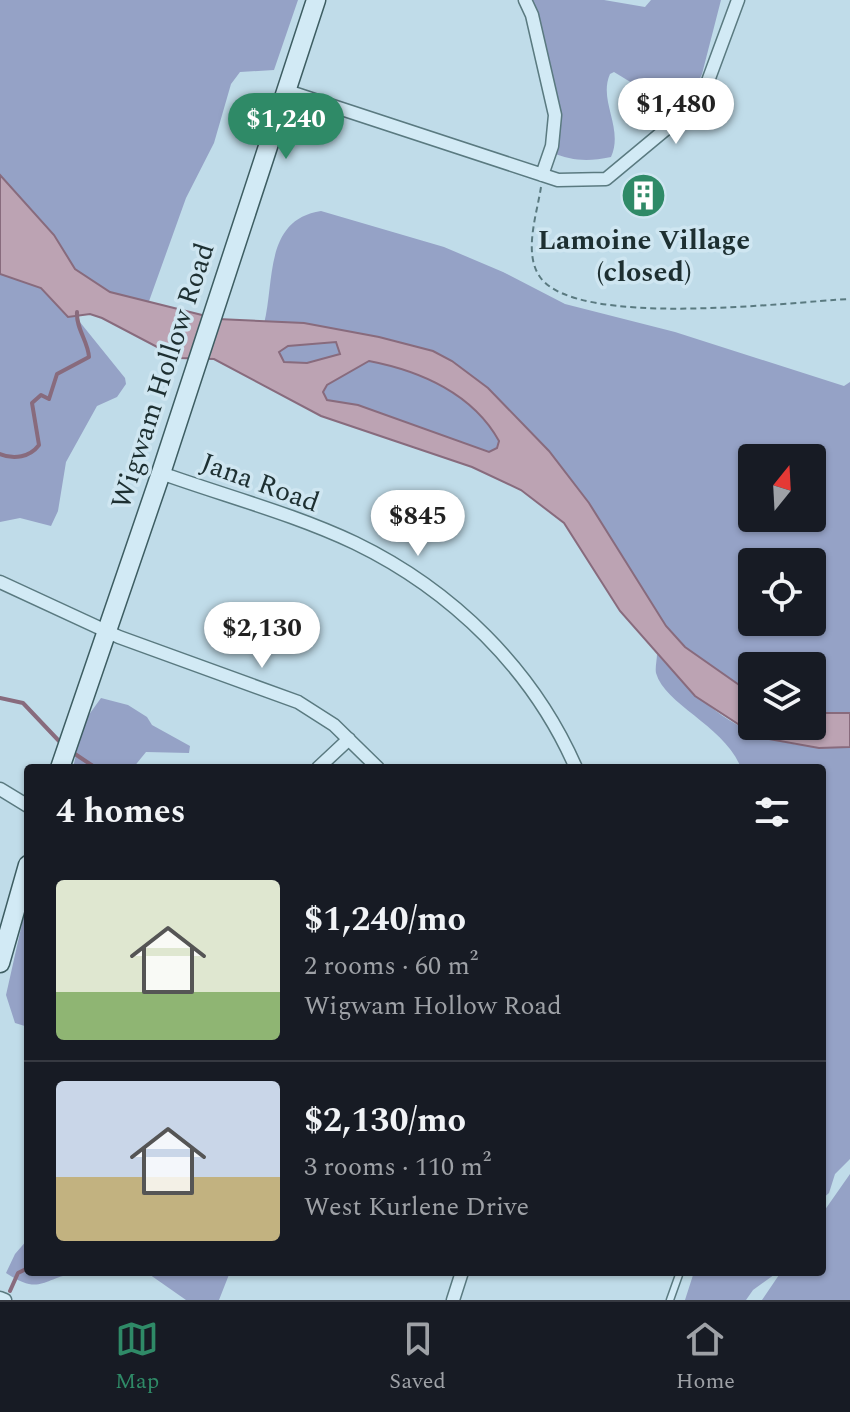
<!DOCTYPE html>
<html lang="en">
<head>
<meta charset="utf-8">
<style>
	body { margin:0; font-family:Spectral,serif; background:#242831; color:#f1f3f6; height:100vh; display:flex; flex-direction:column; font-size:30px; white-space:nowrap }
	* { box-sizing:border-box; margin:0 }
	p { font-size:26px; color:#9ea1a6 }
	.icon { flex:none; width:44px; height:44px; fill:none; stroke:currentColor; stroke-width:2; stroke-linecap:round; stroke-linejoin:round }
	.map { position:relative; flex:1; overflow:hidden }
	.details { position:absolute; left:24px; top:764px; width:802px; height:512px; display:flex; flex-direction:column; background:#171b24; border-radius:8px; box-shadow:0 2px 6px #0004 }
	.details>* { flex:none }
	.needle { width:52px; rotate:18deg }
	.tools { position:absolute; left:738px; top:444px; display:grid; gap:16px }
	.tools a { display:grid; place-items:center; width:88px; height:88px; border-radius:8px; background:#171b24; box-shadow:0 2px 6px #0004; font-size:40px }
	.price { position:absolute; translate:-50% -68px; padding:0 18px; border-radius:28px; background:#fff; color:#222; font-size:26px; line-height:52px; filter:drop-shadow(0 2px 4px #0008) }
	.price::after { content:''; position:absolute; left:50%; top:48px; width:24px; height:18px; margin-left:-12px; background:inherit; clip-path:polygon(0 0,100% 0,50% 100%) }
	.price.on { background:#2f8a67; color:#fff }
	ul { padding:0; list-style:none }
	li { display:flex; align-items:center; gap:24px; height:200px; padding:0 32px }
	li+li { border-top:2px solid #363941 }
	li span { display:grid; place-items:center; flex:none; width:224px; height:160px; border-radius:8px; color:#555 }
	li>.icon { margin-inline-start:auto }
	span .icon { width:96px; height:96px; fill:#fffc; stroke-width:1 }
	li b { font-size:34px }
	h2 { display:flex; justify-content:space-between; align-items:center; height:96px; padding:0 32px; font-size:34px }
	.menu { display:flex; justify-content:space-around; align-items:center; height:112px; border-top:2px solid #363941; background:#171b24; font-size:22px; color:#9ea1a6 }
	.menu a { display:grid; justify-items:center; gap:4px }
	.menu .on { color:#2f8a67 }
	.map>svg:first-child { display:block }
	.green { fill:#95a2c6; fill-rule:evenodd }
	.water { fill:#bca3b3; stroke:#886b7d; stroke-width:2; fill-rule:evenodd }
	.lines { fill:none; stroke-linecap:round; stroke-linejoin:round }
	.stream { stroke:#886b7d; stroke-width:4 }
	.lane-casing { stroke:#5a7a80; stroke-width:9 }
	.street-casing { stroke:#5a7a80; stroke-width:15 }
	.secondary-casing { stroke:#3d5d62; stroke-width:21 }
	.path { stroke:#5a7a80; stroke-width:2; stroke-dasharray:6 4; stroke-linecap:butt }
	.lane { stroke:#d2eaf5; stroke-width:6 }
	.street { stroke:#d2eaf5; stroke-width:12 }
	.secondary { stroke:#d2eaf5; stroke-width:18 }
	.labels { text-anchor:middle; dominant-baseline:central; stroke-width:7; stroke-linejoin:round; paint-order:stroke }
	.poi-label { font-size:28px; font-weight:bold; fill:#1d2f31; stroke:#cfe6f1 }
	.street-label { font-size:28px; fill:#1d2f31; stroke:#cfe6f1 }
</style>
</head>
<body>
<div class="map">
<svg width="850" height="1300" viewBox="0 0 850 1300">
	<rect width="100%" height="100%" fill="#c0dce9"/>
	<path class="green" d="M 0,0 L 298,0 L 274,70 L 240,72 L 231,84 L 214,143 L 186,198 L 148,304 L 110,292 L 75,269 L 54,235 L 0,175 Z
		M 525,0 L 604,0 L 645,7 L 651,0 L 721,0 L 702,74 L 695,89 L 637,86 L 614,72 L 610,74 C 598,101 624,128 611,157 C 587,162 573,161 550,152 L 555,131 Z
		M 321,211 L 444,247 L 503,272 L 565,304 L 675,332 L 844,386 L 850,382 L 850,713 L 812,713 L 812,666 L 752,666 L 752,694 L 685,647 L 666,626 L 589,503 L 549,451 L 488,388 L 452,361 L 264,324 C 275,280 264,220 321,211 ZM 752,458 L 812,458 L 812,518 L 752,518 ZM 752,562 L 812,562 L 812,622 L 752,622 Z
		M 0,274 L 41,288 L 68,317 L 75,316 L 125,378 L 126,384 L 117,397 L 97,406 L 66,462 L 58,511 L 51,526 L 20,518 L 0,522 Z
		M 327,342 L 336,342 L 340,354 L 307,363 L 284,362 L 278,352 L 288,346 Z
		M 369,361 C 421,371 473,394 500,441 L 498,448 L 489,452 L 358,405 L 327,400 L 323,392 L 327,385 Z
		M 657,654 C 717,721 756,750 850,747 L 850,1159 L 835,1174 L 829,1193 L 822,1199 L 822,768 L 741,768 C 725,726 665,705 656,673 C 655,668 657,659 657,654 Z
		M 101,698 L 128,705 L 147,717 L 152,725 L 190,746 L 189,753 L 146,752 L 133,768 L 73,768 L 83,723 Z
		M 28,897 L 28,1027 L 15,1023 L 6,995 Z
		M 850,1174 L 850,1300 L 762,1300 L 781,1272 L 822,1272 L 822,1214 Z
		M 28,1239 L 28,1272 L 99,1272 C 91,1274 82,1271 74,1273 C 41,1280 40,1295 6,1273 L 15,1254 Z
		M 146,1272 L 230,1272 L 219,1300 L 186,1300 Z
		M 694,1272 L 778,1272 L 753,1290 L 746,1300 L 685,1300 Z"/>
	<path class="water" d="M 0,175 L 54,235 L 75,269 L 110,292 L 218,319 L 304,323 L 379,337 L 433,351 L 452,361 L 488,388 L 549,451 L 589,503 L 666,626 L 685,647 L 752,694 L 752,726 L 812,726 L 812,713 L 850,713 L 850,747 L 819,748 L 758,737 L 695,696 L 620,611 L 564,523 L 521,490 L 472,467 L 321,416 L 214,359 L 178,358 L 102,318 L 90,314 L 68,317 L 41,288 L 0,274 ZM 336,342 L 340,354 L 307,363 L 284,362 L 279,352 L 288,346 ZM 369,361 C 421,371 473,394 499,441 L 497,448 L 489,452 L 358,405 L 327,400 L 323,392 L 327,385 Z"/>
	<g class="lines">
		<path class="stream" d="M 0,454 C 14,460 30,457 39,445 L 32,403 L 41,395 L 49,399 L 57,374 L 89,357 C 88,341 76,329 77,312
			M 0,698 L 23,703 L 59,741
			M 75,754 L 96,768
			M 10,1291 L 18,1273 L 28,1268"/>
		<defs>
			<path id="lane" d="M 670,1300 L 680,1272"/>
			<path id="street" d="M 525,0 L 532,15 L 555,115 L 552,146 L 542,175
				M 287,91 L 558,180 L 606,179 L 701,100 L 738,0
				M 161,473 C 225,496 294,514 355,543 C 452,590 533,669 576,768
				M 0,582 L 119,637 L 298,702 L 334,725 L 378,768
				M 318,768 L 349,739
				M 0,789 L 28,806
				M 0,1298 L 5,1300
				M 453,1300 L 462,1272"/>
			<path id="secondary" d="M 60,768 L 161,473 L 316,0
				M 0,963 L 28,865"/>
		</defs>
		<use href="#lane" class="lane-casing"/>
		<use href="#street" class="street-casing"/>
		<use href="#secondary" class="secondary-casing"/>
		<path class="path" d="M 541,187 C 537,214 523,253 540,277 C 577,329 788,302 850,299"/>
		<use href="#lane" class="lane"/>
		<use href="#street" class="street"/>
		<use href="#secondary" class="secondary"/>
	</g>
	<defs>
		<symbol id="building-disc" viewBox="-11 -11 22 22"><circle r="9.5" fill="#2f8a67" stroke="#cfe6f1"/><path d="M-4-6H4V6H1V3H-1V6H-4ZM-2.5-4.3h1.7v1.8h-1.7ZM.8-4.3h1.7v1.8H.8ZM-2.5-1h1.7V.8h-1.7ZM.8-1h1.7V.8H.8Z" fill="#fff"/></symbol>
	</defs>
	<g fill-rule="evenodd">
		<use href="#building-disc" x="618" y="170" width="51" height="51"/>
	</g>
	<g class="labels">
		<g class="poi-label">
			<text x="644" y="240">Lamoine Village<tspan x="644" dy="32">(closed)</tspan></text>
		</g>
		<g class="street-label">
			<text transform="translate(163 376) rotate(-72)">Wigwam Hollow Road</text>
			<text transform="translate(260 483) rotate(20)">Jana Road</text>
		</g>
	</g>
</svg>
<div class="tools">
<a><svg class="needle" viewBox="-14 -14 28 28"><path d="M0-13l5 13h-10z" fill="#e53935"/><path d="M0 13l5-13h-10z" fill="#9ea1a6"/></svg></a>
<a><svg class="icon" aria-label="locate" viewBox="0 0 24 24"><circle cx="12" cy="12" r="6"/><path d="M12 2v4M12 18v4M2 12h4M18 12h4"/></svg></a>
<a><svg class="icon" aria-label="layers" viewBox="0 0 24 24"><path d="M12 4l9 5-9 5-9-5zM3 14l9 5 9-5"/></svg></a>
</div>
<b class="price" style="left:676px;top:146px">$1,480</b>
<b class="price on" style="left:286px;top:161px">$1,240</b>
<b class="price" style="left:418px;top:558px">$845</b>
<b class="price" style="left:262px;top:670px">$2,130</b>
<section class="details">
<h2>4 homes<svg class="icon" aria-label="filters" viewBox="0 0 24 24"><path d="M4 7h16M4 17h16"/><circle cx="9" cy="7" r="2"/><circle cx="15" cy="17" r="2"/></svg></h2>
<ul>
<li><span style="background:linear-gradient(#dfe7d0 70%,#8fb573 0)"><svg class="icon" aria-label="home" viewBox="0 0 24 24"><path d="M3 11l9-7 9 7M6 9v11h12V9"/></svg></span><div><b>$1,240/mo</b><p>2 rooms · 60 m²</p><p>Wigwam Hollow Road</p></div></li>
<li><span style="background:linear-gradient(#c9d6e8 60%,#c2b280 0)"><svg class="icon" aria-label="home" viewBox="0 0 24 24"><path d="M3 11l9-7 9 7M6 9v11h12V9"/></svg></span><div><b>$2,130/mo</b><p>3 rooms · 110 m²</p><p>West Kurlene Drive</p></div></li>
</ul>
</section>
</div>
<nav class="menu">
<a class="on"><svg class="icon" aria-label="map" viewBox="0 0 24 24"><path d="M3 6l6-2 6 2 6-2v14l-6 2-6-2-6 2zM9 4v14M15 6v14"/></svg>Map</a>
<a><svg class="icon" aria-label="saved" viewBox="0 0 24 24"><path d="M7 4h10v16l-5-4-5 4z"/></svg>Saved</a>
<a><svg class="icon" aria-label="home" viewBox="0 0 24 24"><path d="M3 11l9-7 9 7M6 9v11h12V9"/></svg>Home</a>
</nav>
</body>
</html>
